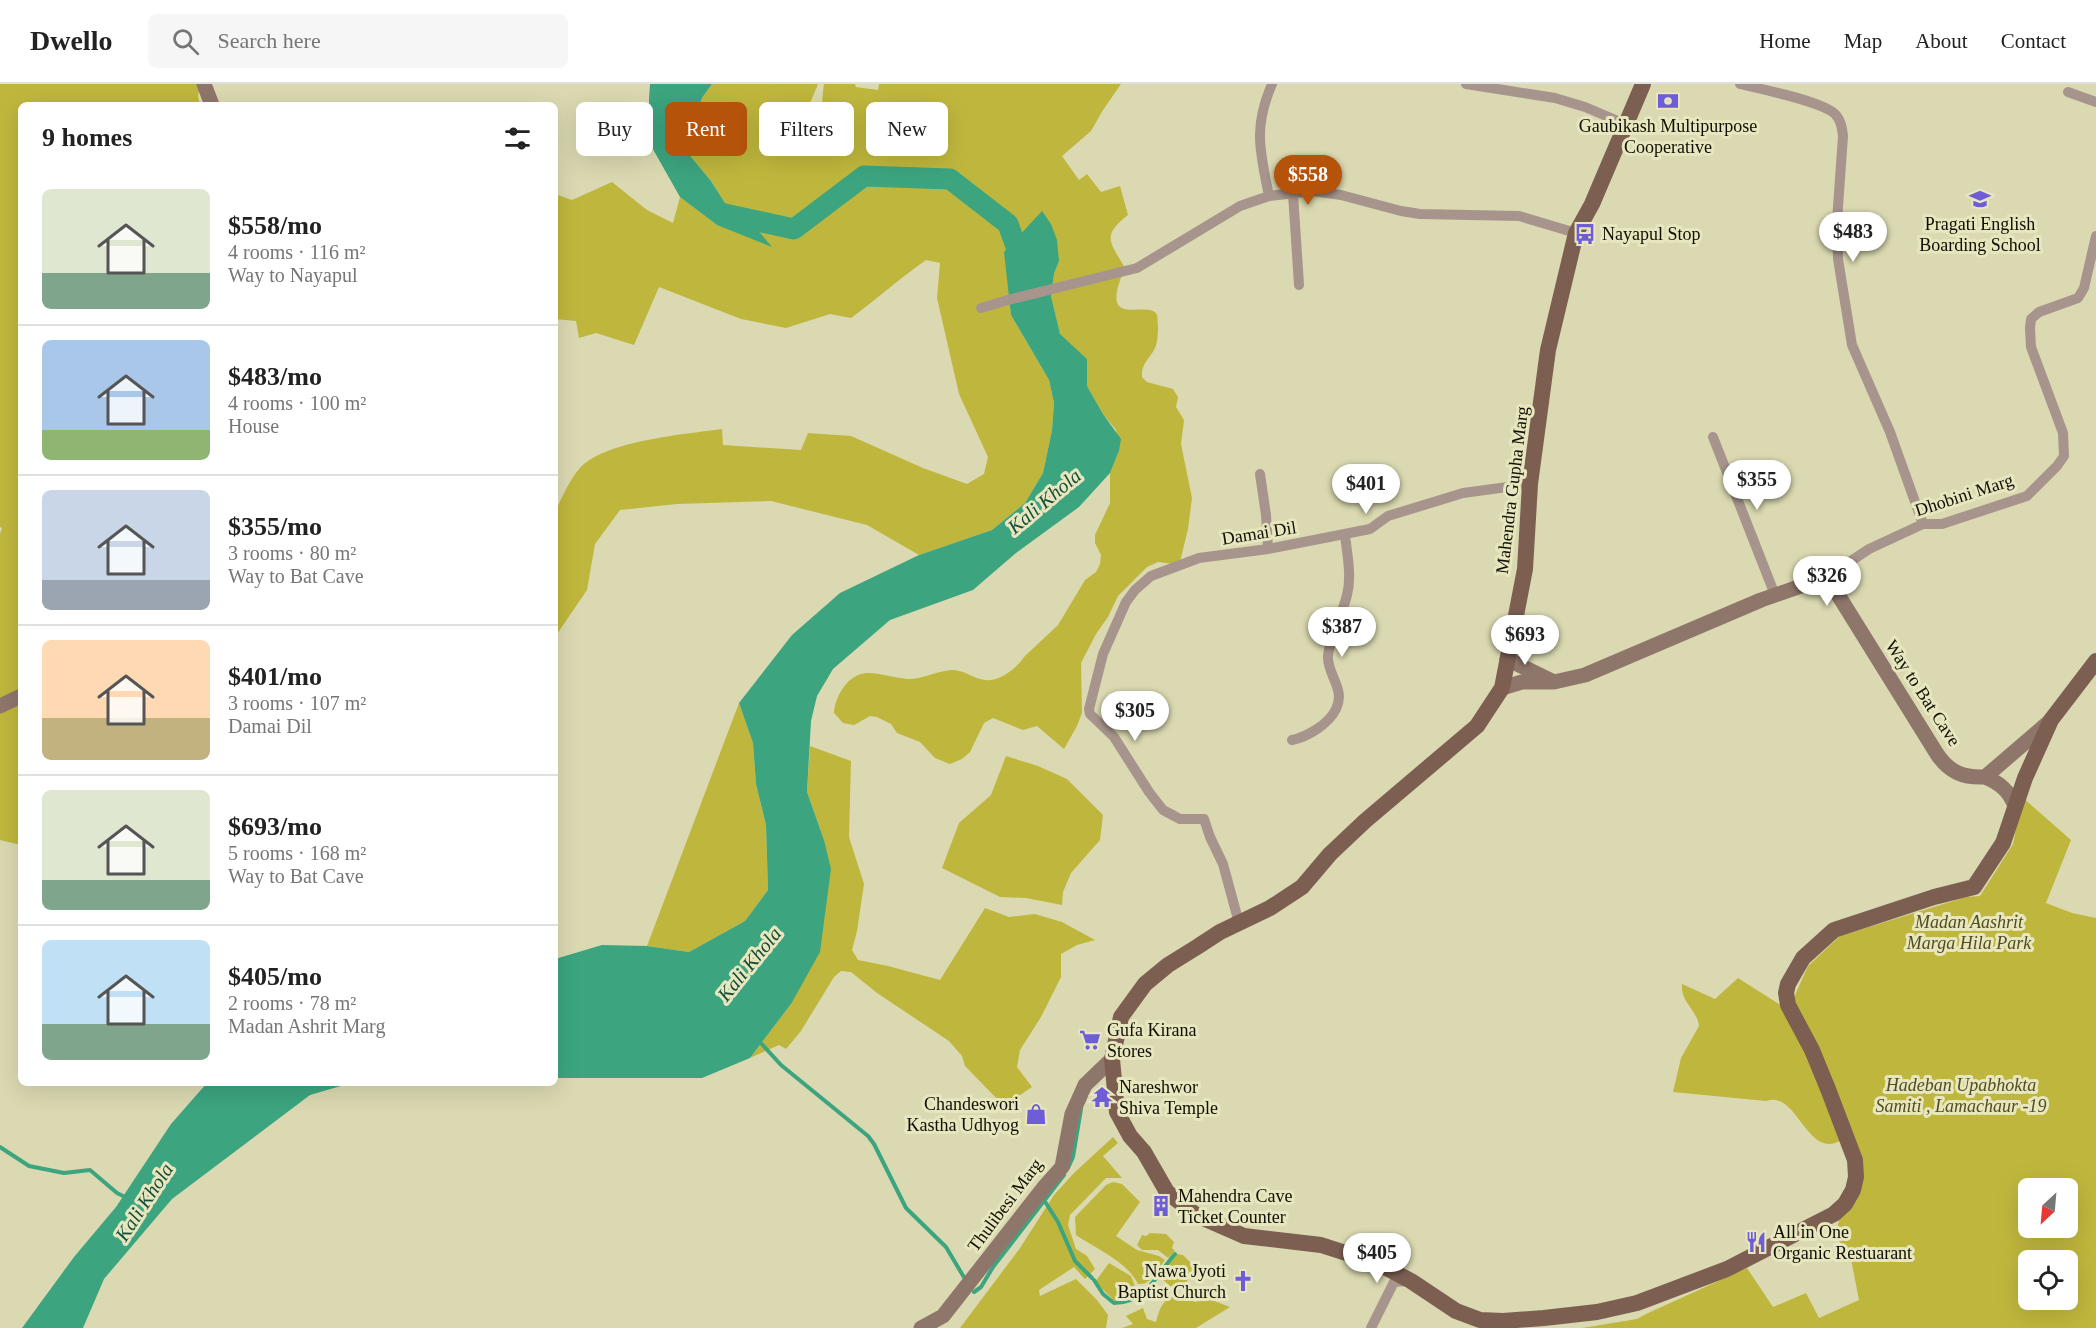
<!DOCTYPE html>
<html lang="en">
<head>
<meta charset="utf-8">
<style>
	body { margin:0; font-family:Georgia,serif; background:#f6f6f6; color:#222; height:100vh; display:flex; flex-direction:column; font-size:22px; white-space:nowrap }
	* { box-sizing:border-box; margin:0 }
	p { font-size:20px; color:#767676 }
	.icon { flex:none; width:33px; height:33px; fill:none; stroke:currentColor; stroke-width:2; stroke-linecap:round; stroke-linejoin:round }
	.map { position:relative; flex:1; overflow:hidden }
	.side { position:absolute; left:18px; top:18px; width:540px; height:984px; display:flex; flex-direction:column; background:#fff; border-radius:9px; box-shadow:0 6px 24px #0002 }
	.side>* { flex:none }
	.top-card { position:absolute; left:576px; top:18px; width:570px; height:54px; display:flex; gap:12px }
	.needle { width:39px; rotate:206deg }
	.tools { position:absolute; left:2018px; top:1094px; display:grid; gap:12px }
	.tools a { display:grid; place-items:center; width:60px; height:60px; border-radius:9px; background:#fff; box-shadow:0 6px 24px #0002; font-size:30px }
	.price { position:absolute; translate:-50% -51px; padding:0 14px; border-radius:21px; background:#fff; color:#222; font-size:20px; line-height:39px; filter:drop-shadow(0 2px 3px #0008) }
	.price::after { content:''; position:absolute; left:50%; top:36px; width:18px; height:14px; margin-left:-9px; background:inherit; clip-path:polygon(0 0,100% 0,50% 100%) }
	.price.on { background:#b45309; color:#fff }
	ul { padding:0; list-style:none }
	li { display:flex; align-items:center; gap:18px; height:150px; padding:0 24px }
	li+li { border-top:2px solid #e0e0e0 }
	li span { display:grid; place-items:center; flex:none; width:168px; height:120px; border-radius:9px; color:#555 }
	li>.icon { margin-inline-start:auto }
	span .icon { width:72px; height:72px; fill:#fffc; stroke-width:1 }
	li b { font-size:26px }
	h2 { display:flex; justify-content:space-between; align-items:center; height:72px; padding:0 24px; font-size:26px }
	.pill { padding:0 21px; border-radius:9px; background:#fff; box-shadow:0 6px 24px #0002; font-size:21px; line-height:54px }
	.pill.on { background:#b45309; color:#fff }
	header { display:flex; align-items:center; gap:36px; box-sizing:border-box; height:84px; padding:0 30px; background:#fff; border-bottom:2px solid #e0e0e0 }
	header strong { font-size:28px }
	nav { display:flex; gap:33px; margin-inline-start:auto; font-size:21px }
	.search { width:420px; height:54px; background:#f6f6f6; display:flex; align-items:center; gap:15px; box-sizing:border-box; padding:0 21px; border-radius:9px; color:#767676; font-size:22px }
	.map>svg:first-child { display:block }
	.green { fill:#bfb73d; fill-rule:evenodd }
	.water { fill:#3ca57f }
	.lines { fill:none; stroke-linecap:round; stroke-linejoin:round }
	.stream { stroke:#3ca57f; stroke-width:4 }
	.river { stroke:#3ca57f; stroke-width:21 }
	.street { stroke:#a7958d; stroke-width:10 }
	.secondary { stroke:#8f766b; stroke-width:15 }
	.primary { stroke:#7d5f52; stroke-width:16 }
	.labels { text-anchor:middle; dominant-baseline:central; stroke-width:6; stroke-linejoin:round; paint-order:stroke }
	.poi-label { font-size:18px; fill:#100f03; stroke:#e7e6be; text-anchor:start }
	.street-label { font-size:18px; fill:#100f03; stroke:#e7e6be }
	.park-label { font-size:18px; font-style:italic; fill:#514e1d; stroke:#e7e6be }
	.water-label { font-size:20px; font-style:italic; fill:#134c38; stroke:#e7e6be }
</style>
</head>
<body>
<header>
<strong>Dwello</strong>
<div class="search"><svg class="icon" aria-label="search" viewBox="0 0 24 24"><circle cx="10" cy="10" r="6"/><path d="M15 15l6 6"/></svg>Search here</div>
<nav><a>Home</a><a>Map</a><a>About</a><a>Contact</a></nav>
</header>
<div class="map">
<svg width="2096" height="1244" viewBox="0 0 2096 1244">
	<rect width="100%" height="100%" fill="#dad9b1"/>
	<path class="green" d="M 0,0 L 200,0 L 198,12 L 200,21 L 21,21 L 21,761 L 0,756 L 0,450 L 2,444 L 0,443 Z
		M 712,0 L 818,0 C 814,12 803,30 804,41 L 810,44 C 825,36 821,15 824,0 L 855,0 L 856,3 L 878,6 L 879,0 L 1121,0 L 1103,26 L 1091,47 L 1062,72 L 1079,96 L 1087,90 L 1101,108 L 1120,102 L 1128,131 C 1101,152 1110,158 1125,184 C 1096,249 1149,214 1157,231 C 1158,234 1157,237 1158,241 C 1158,248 1158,257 1155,264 C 1149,276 1141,279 1142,293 L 1147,298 L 1173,305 L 1178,313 L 1176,323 L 1184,336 L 1181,360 L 1192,414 L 1188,445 L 1180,478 L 1174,480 L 1158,478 L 1147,483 L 1118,512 L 1108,533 L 1096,550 L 1081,579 L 1082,629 L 1077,642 L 1064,665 L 1037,642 L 1023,646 L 993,634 L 984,639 L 970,668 L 962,675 L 950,680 L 935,674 L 920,658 L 897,649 L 891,640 L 877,633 L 870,632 L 854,641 L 843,639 L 834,629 C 835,612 848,590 867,589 C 881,589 895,594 909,595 C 922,595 943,585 954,586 C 965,587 975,595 985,596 C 999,598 1017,584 1024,573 L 1058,541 L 1085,496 L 1096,488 L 1100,480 L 1101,471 L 1095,459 L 1095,451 L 1110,419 L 1110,389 L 1119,367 L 1116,346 L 1103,330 L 1087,302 L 1086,275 L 1060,251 L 1051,212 L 1054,190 L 1059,177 L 1009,200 L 1011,231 L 1049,296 L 1054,319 L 1052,346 L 1043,389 L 1025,419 L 992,446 L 919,471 L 867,441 L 771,417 L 677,420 L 620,426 L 595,460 L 587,506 L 555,553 L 555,428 C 562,414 569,396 580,384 C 604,357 686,350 722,345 L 723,361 L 801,366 L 808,349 L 851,352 L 923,384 L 967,400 L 984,390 L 988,373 L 959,310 L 937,214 L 940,179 L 926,176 C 900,194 877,215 851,234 L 830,230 L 786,244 L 741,235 L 659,203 L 634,261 L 596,249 L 579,254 L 576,237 L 555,235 L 555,110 L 572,116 L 612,98 L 647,126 L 673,139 L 680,113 L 717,141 L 744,130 L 725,119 L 711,97 L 682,62 L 684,46 L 695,33 L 702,14 Z
		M 739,619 L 753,659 L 756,700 L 766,741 L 768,806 L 745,837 L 689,868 L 647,862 Z
		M 810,662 L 851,677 L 849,753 L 864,800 L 857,847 L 852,866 L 858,876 L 888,882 L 940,896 L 985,824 L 1009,833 L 1035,830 L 1062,838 L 1095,856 L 1077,861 L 1061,870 L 1061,893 L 1041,933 L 1020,966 L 1017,983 L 1032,1003 L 1004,1022 L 965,982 L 962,972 L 949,957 L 877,909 L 851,888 L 841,887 L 834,893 L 801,947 L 786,965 L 779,961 L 750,974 L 791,920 L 824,756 L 807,708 Z
		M 1006,672 L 1038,682 L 1067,695 L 1103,731 L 1100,756 L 1071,789 L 1063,808 L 1062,821 L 1026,814 L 1000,813 L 942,784 L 959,739 L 991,711 Z
		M 2022,713 L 2071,756 L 2046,819 L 2072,829 L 2096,834 L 2096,1244 L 1582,1244 L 1637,1235 L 1646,1230 L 1747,1184 L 1773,1223 L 1806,1209 L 1819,1234 L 1859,1216 L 1850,1170 L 1835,1152 L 1839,1137 L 1858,1109 L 1853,1051 C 1846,1054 1839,1059 1830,1060 C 1804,1061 1794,1007 1766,1017 L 1673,1008 L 1681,974 L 1699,942 C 1697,925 1680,918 1682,900 L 1715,915 L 1738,894 L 1785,924 L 1791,920 L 1808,882 L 1840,852 L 1966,813 L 1980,812 L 2013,760 ZM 2028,1104 L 2067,1104 L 2067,1143 L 2028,1143 ZM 2028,1176 L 2067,1176 L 2067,1215 L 2028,1215 Z
		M 1113,1053 L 1118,1059 L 1103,1072 L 1122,1094 L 1106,1094 L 1070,1131 L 1068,1141 L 1076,1165 L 1087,1172 L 1095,1185 L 1085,1195 L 1074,1183 L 1039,1206 L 1040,1212 L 1076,1195 L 1097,1216 L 1108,1231 L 1106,1244 L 960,1244 L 1020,1164 L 1054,1111 L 1074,1089 Z
		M 1113,1098 L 1122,1100 L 1140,1118 L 1116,1152 L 1137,1166 L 1159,1172 L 1165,1176 C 1157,1186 1152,1201 1138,1200 C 1127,1177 1096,1165 1076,1151 L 1075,1133 L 1106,1101 Z
		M 1150,1149 L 1166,1150 L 1174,1158 L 1172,1164 L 1175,1167 L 1168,1174 L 1158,1166 L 1142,1166 L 1137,1161 L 1142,1151 L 1146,1152 Z
		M 1177,1170 L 1183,1171 L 1198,1186 L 1181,1203 L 1170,1202 L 1158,1191 Z
		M 1109,1179 L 1131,1192 L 1136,1205 L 1145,1207 L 1129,1217 L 1116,1218 L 1095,1198 Z
		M 1177,1210 L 1195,1218 L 1209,1215 L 1230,1223 L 1196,1244 L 1122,1244 L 1133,1240 L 1126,1232 L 1143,1224 L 1147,1235 L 1156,1238 C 1160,1224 1162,1216 1177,1210 Z"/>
	<path class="water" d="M 650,0 L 712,0 L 702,14 L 695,33 L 684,46 L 682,62 L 711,97 L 725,119 L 744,130 L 772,163 L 717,141 L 680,113 L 650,60 L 649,15 Z
		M 1042,127 L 1051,140 L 1057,156 L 1059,177 L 1054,190 L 1051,212 L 1060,250 L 1087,275 L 1087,302 L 1103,330 L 1121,355 L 1119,367 L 1110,389 L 1079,423 L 1016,469 L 973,506 L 890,536 L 833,585 L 817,612 L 811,637 L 807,708 L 824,756 L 831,785 L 820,868 L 791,920 L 750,974 L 702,994 L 555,994 L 555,875 L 602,861 L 647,862 L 689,868 L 745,837 L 768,806 L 766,741 L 756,700 L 753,659 L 739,619 L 792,551 L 840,509 L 919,471 L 992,446 L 1025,419 L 1043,389 L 1052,346 L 1054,319 L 1049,296 L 1011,231 L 1004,168 Z
		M 207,999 L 351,999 L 310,1011 L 172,1115 L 104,1195 L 83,1244 L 22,1244 L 74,1173 L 116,1123 L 171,1040 Z"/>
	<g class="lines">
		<path class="stream" d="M 759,957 L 781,981 L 868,1052 L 874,1060 L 906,1124 L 946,1163 L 965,1195
			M 0,1063 L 29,1082 L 64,1089 L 90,1086 L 117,1109 L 127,1114
			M 1068,1084 L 1073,1073 L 1081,1025
			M 1044,1116 L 1058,1138 L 1075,1177 L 1092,1194
			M 1094,1196 L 1103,1210 L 1114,1219 C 1146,1219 1157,1190 1175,1170
			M 974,1208 L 981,1203 L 993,1183 L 1064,1091"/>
		<path class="river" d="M 720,129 L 794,145 L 864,92 L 950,95 L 1008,140 L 1023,182"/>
		<path class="street" d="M 1466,0 L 1555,14 L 1585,23 L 1625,40
			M 1740,0 C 1760,5 1822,17 1835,30 C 1841,36 1842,44 1843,52 L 1837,137 L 1838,175 L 1852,261 L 1890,348 L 1923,440
			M 2068,8 L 2096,18
			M 1293,110 L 1299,201
			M 1269,112 C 1260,67 1253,44 1272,0
			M 981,224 L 1008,216 L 1137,184 L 1240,122 L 1269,112 L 1313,107 L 1341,111 L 1401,127 L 1420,130 L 1519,132 L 1576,149
			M 1713,353 L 1775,511
			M 1260,390 L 1266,431 L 1268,465
			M 1827,493 L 1869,465 L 1923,440 L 1942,440 L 2027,412 L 2057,382 L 2064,372 L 2063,349 L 2031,263 L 2030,244 L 2031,235 L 2039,228 L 2078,214 L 2084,204 L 2096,152
			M 1292,656 C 1307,653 1329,640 1336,625 C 1346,605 1327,591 1328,572 C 1330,550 1342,532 1347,511 C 1352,492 1347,470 1345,451
			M 1239,839 L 1223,780 L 1210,753 L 1204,735 L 1180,735 L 1163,726 L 1149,708 L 1114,653 L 1090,630 L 1089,625 L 1103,570 L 1126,518 L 1135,506 L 1151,492 L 1199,474 L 1268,465 L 1370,445 L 1388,432 L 1463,409 L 1530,400
			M 1371,1244 L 1394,1198 L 1407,1197"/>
		<path class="secondary" d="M 204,0 L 212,21
			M 1507,575 L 1554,598 L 1585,591 L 1761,516 L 1827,493 L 1937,670 C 1949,688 1963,694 1985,693 L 2049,638
			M 1502,604 L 1522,598 L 1551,598
			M 0,622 L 21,612
			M 1985,693 C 2000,699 2009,707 2015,722
			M 921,1244 L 943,1232 L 1045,1102 L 1062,1083 L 1072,1030 L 1085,1001 L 1112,975"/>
		<path class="primary" d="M 1643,0 L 1592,120 L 1576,149 L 1548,266 L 1530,400 L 1525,485 L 1502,604 L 1477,642 L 1365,737 L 1330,770 L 1302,803 L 1270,824 L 1220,848 L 1197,863 L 1168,881 L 1145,900 L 1121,933 L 1112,975 L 1117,1028 L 1130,1052 L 1144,1068 L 1167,1108 L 1196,1131 L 1244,1152 L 1321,1161 L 1377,1179 L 1411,1197 L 1456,1227 L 1480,1236 L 1503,1237 L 1544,1234 L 1597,1228 L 1637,1219 L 1727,1185 L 1834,1130 L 1845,1120 L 1853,1106 L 1856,1093 L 1855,1076 L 1828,1005 L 1812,966 L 1788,921 L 1786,909 L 1788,900 L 1803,874 L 1834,846 L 1934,813 L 1974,803 L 2003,759 L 2025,694 L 2051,636 L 2096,577"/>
	</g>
	<defs>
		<symbol id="bank-bare" viewBox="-9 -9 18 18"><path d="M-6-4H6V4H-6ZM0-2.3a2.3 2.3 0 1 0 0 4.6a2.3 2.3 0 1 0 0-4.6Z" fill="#6e5dd7" stroke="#e7e6be" stroke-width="2.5" paint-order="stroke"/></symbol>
		<symbol id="school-bare" viewBox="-9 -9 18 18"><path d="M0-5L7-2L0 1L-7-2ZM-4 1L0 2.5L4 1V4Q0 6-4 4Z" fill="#6e5dd7" stroke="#e7e6be" stroke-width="2.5" paint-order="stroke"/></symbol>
		<symbol id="bus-bare" viewBox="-9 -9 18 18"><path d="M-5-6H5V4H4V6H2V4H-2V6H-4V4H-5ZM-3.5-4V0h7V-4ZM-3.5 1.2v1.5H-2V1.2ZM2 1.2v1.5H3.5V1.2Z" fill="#6e5dd7" stroke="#e7e6be" stroke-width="2.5" paint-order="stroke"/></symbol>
		<symbol id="supermarket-bare" viewBox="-9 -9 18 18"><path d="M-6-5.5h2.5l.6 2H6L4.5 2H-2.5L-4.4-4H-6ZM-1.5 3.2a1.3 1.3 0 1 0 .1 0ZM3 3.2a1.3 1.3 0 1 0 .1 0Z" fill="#6e5dd7" stroke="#e7e6be" stroke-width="2.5" paint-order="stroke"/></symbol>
		<symbol id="temple-bare" viewBox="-9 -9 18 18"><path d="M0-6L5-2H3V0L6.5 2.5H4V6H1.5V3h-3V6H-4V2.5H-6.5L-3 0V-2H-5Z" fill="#6e5dd7" stroke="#e7e6be" stroke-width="2.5" paint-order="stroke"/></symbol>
		<symbol id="shop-bare" viewBox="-9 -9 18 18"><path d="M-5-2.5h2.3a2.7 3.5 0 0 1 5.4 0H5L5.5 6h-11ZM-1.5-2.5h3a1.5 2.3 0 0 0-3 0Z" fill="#6e5dd7" stroke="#e7e6be" stroke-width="2.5" paint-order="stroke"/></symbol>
		<symbol id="building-bare" viewBox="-9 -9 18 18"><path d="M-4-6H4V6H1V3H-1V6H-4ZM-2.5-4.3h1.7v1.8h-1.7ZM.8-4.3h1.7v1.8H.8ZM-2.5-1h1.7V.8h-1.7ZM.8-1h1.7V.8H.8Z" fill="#6e5dd7" stroke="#e7e6be" stroke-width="2.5" paint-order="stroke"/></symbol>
		<symbol id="restaurant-bare" viewBox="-9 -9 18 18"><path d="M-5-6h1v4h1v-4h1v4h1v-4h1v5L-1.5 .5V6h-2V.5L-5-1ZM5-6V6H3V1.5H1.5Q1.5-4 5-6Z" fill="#6e5dd7" stroke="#e7e6be" stroke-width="2.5" paint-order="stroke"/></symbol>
		<symbol id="church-bare" viewBox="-9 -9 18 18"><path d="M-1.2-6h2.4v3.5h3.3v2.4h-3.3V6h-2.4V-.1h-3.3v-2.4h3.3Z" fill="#6e5dd7" stroke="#e7e6be" stroke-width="2.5" paint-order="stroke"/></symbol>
	</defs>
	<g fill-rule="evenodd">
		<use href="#bank-bare" x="1653" y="2" width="30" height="30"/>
		<use href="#school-bare" x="1965" y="100" width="30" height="30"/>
		<use href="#bus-bare" x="1570" y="135" width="30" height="30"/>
		<use href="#supermarket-bare" x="1075" y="941" width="30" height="30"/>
		<use href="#temple-bare" x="1087" y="998" width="30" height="30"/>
		<use href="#shop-bare" x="1021" y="1015" width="30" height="30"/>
		<use href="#building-bare" x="1146" y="1107" width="30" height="30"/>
		<use href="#restaurant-bare" x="1741" y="1143" width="30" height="30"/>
		<use href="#church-bare" x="1228" y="1182" width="30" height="30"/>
	</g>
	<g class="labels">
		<g class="poi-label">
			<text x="1668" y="42" text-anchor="middle">Gaubikash Multipurpose<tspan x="1668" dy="21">Cooperative</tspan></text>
			<text x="1980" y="140" text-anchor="middle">Pragati English<tspan x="1980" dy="21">Boarding School</tspan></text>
			<text x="1602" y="150">Nayapul Stop</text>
			<text x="1107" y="946">Gufa Kirana<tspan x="1107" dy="21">Stores</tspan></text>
			<text x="1119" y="1003">Nareshwor<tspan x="1119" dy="21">Shiva Temple</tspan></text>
			<text x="1019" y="1020" text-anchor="end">Chandeswori<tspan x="1019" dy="21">Kastha Udhyog</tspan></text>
			<text x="1178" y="1112">Mahendra Cave<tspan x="1178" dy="21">Ticket Counter</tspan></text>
			<text x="1773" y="1148">All in One<tspan x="1773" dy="21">Organic Restuarant</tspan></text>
			<text x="1226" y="1187" text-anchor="end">Nawa Jyoti<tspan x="1226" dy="21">Baptist Church</tspan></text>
		</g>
		<g class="street-label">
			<text transform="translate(1512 406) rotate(-83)">Mahendra Gupha Marg</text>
			<text transform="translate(1964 411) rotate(-18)">Dhobini Marg</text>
			<text transform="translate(1259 449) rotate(-9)">Damai Dil</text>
			<text transform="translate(1923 609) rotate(57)">Way to Bat Cave</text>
			<text transform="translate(1005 1121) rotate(-53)">Thulibesi Marg</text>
		</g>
		<g class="park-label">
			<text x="1969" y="838">Madan Aashrit<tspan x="1969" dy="21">Marga Hila Park</tspan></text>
			<text x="1961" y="1001">Hadeban Upabhokta<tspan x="1961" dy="21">Samiti , Lamachaur -19</tspan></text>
		</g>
		<g class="water-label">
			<text transform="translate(1044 417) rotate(-40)">Kali Khola</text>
			<text transform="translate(749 880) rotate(-51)">Kali Khola</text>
			<text transform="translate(144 1118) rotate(-57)">Kali Khola</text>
		</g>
	</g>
</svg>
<div class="tools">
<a><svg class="needle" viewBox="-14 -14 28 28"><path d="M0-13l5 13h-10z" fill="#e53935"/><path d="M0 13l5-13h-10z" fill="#767676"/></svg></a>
<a><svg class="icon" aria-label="locate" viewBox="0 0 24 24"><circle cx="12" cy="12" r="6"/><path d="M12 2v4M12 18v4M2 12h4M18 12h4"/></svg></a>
</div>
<b class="price on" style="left:1308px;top:122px">$558</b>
<b class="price" style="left:1853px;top:179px">$483</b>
<b class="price" style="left:1757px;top:427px">$355</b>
<b class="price" style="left:1366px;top:431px">$401</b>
<b class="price" style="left:1827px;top:523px">$326</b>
<b class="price" style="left:1342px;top:574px">$387</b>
<b class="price" style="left:1525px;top:582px">$693</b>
<b class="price" style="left:1135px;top:658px">$305</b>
<b class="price" style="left:1377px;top:1200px">$405</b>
<div class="top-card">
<a class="pill">Buy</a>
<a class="pill on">Rent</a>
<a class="pill">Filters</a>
<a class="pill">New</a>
</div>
<section class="side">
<h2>9 homes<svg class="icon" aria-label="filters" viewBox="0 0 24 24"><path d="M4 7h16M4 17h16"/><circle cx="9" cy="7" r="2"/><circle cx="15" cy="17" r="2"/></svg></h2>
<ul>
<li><span style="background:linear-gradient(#dfe7d0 70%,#7fa58c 0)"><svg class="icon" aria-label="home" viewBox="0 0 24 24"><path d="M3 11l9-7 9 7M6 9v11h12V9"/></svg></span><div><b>$558/mo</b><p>4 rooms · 116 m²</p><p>Way to Nayapul</p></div></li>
<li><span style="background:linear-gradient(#a9c7e8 75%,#8fb573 0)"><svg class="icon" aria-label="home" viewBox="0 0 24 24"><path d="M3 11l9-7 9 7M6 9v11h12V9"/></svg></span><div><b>$483/mo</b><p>4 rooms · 100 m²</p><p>House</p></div></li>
<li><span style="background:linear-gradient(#c9d6e8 75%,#9aa5b1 0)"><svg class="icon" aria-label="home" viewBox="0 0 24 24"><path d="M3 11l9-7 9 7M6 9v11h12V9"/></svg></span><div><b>$355/mo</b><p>3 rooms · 80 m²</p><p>Way to Bat Cave</p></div></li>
<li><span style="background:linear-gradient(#ffd9b3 65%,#c2b280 0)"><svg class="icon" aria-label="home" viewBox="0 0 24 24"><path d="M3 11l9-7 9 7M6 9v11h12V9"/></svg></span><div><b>$401/mo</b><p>3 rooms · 107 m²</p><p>Damai Dil</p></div></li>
<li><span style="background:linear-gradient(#dfe7d0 75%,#7fa58c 0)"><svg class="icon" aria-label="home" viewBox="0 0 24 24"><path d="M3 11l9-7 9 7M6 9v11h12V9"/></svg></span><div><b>$693/mo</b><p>5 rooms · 168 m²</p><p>Way to Bat Cave</p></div></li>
<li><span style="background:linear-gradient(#bfe0f5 70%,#7fa58c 0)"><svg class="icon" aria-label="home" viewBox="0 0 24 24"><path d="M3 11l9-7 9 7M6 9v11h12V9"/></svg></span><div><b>$405/mo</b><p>2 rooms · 78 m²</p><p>Madan Ashrit Marg</p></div></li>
</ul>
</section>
</div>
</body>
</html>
